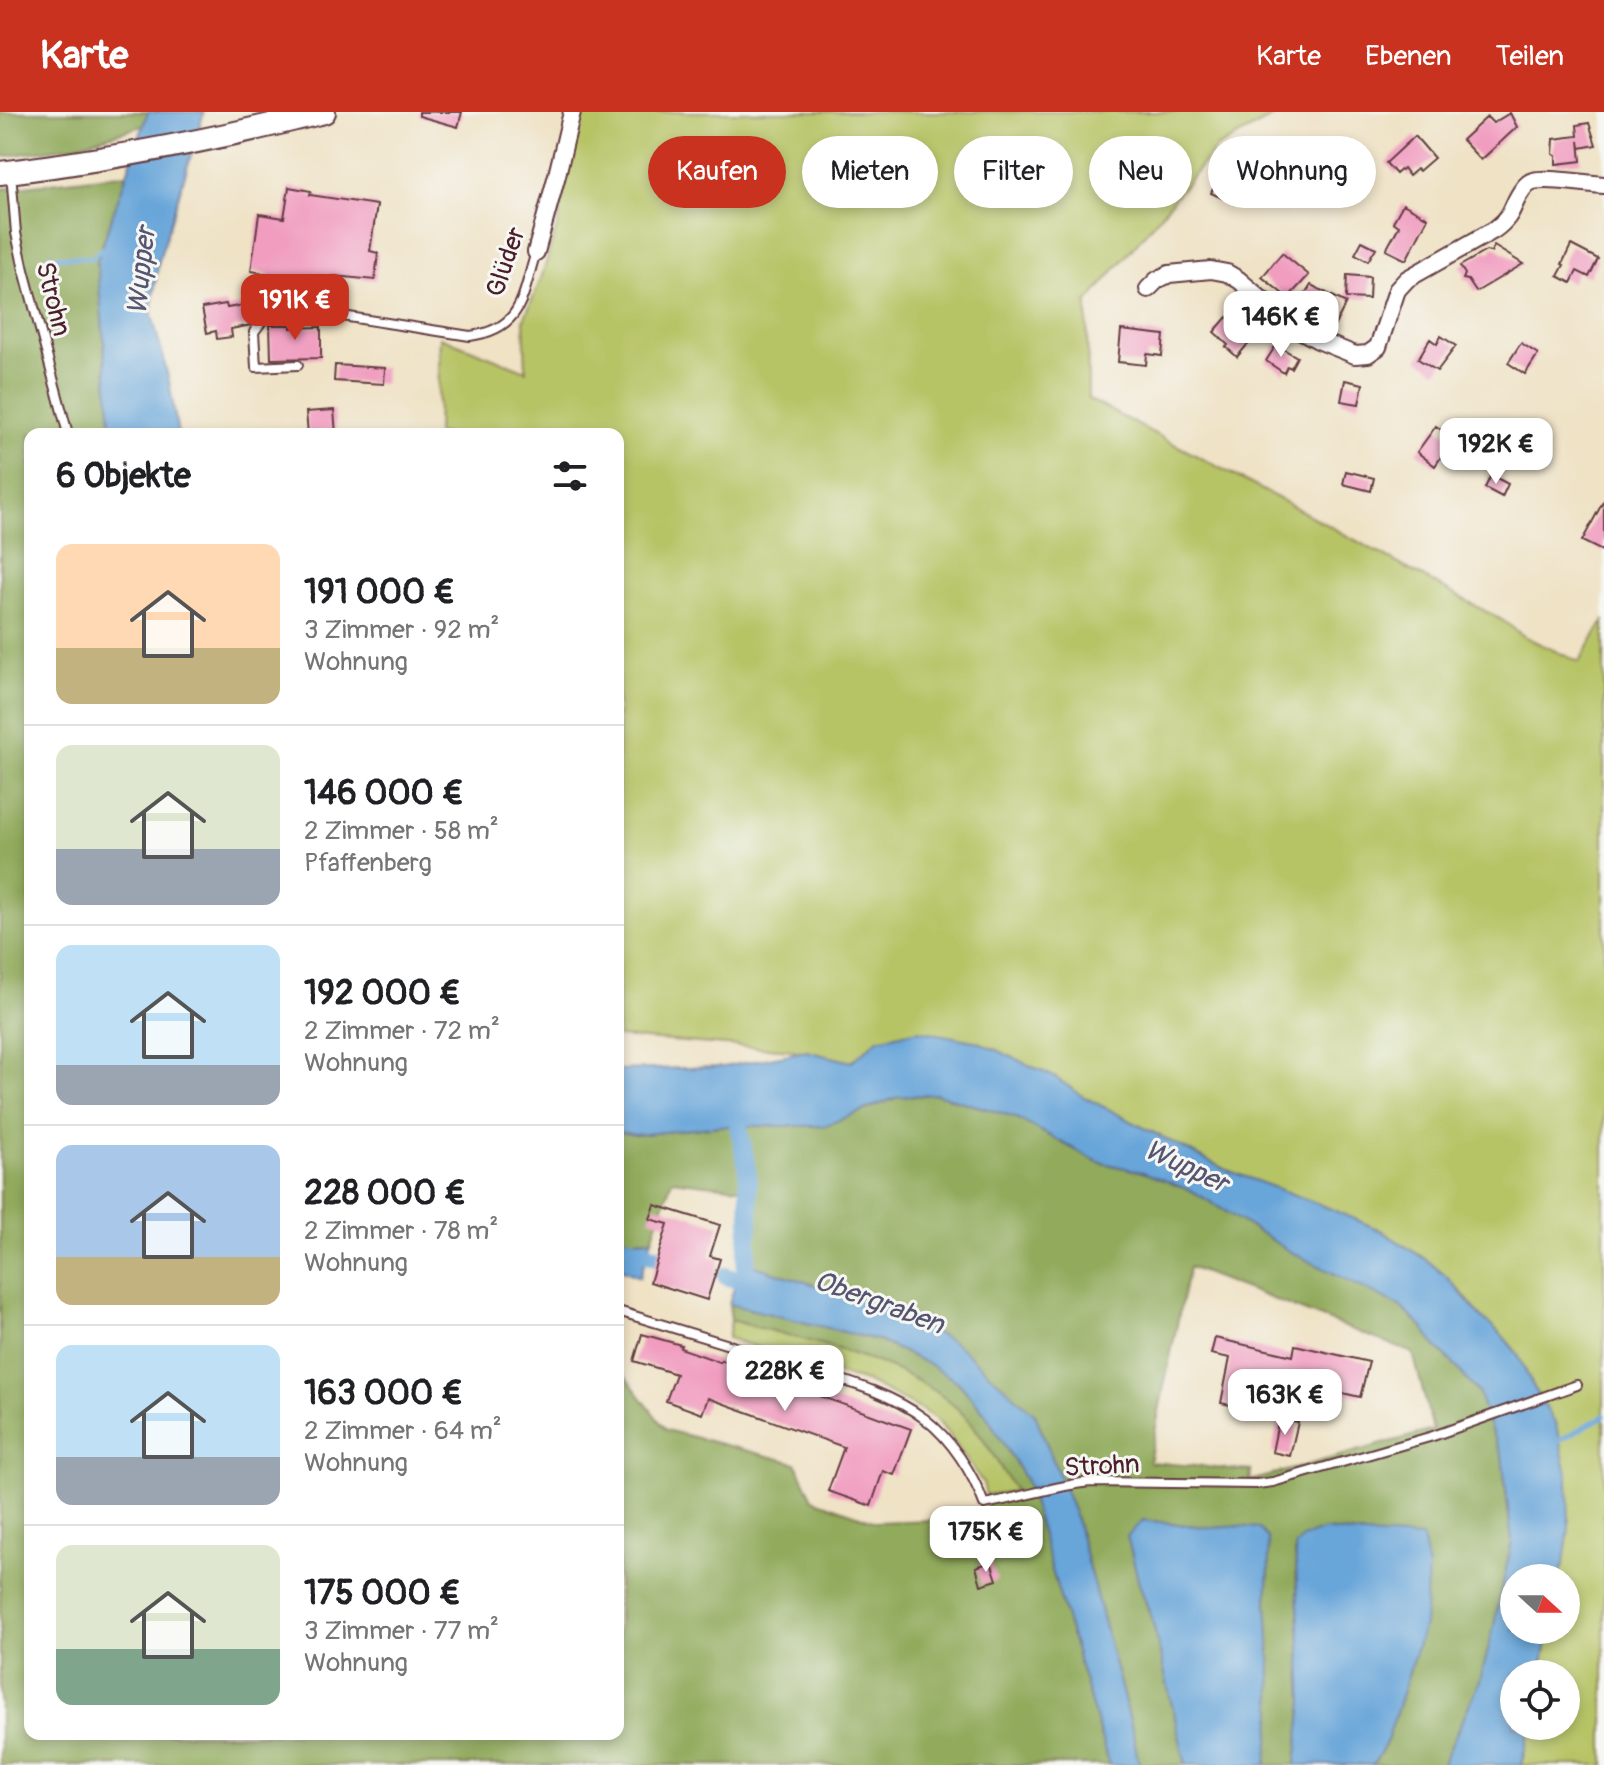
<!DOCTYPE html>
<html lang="de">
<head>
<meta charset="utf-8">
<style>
	body { margin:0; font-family:Pangolin,sans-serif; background:#f6f6f6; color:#202124; height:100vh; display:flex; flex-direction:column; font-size:30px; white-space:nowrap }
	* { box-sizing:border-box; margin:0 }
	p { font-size:26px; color:#757577 }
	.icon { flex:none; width:44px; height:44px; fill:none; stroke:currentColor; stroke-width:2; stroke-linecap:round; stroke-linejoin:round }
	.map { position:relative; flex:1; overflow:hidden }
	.drawer { position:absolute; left:24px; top:316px; width:600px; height:1312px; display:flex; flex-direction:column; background:#fff; border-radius:16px; box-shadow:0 4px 12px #0003 }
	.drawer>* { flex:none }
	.hud { position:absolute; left:648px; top:24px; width:760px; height:72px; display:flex; gap:16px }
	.needle { width:52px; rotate:111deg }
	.tools { position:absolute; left:1500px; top:1452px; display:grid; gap:16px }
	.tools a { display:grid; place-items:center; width:80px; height:80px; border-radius:50%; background:#fff; box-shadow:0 4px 12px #0003; font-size:40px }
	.price { position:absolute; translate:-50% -68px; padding:0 18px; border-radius:16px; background:#fff; color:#222; font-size:26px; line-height:52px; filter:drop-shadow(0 2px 4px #0008) }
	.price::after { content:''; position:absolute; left:50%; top:48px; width:24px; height:18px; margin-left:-12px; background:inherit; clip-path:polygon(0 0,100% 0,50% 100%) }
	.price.selected { background:#c8321e; color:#fff }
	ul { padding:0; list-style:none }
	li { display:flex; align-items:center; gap:24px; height:200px; padding:0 32px }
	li+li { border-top:2px solid #e0e0e0 }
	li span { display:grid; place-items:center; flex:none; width:224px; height:160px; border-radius:16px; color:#555 }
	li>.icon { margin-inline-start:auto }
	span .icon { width:96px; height:96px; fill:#fffc; stroke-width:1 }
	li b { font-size:34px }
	h2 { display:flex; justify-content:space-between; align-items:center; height:96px; padding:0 32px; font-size:34px }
	.chip { padding:0 28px; border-radius:36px; background:#fff; box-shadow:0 4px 12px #0003; font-size:28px; line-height:72px }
	.chip.selected { background:#c8321e; color:#fff }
	header { display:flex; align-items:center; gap:48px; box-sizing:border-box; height:112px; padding:0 40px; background:#c8321e; color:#fff }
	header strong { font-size:38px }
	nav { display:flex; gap:44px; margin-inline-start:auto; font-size:28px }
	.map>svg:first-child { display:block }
	.green { fill:#b7c466; stroke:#807248; stroke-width:2 }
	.forest { fill:#91aa5b; stroke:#6e6443; stroke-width:2; fill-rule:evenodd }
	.water { fill:#67a5d9; stroke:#586282; stroke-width:2 }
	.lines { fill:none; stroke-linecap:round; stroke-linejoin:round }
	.stream { stroke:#67a5d9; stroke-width:5 }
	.canal { stroke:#67a5d9; stroke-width:18 }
	.building { fill:#f19dc0 }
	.service-casing { stroke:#633c42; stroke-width:12 }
	.minor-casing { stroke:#633c42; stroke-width:20 }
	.secondary-casing { stroke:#633c42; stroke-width:26 }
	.service { stroke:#fff; stroke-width:8 }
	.minor { stroke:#fff; stroke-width:16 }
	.secondary { stroke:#fff; stroke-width:22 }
	.labels { text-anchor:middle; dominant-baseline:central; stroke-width:6; stroke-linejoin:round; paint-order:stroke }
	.street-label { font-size:26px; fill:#4a1f2b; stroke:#f6f6f2 }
	.water-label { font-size:28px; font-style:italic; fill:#565571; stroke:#f6f6f2 }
</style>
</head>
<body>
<header>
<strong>Karte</strong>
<nav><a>Karte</a><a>Ebenen</a><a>Teilen</a></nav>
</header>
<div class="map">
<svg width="1604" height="1653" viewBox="0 0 1604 1653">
	<rect width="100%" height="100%" fill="#f6f6f2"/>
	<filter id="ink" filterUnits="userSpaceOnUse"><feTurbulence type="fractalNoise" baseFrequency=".0125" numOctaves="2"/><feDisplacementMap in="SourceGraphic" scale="16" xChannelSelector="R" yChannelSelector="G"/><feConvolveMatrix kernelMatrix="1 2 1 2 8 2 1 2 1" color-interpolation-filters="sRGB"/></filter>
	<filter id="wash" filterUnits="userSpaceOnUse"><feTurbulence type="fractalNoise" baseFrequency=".006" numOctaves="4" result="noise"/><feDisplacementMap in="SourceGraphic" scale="32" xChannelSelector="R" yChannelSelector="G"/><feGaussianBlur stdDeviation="1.8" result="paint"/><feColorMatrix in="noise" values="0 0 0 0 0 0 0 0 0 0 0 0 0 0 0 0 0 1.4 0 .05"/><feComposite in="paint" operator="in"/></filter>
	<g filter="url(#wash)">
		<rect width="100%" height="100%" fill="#efe2c5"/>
		<path class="green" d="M 580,0 L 1282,0 L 1216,36 L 1087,191 L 1088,287 L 1287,391 L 1502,508 L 1525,525 L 1579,550 L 1604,509 L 1604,1653 L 1521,1653 L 1531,1614 L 1566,1614 L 1566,1562 L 1541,1562 L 1549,1518 L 1566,1518 L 1566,1466 L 1558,1466 L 1559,1462 L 1531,1272 L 1517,1241 L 1502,1223 L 1483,1207 L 1463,1182 L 1428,1149 L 1380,1118 L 1319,1092 L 1224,1057 L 1084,985 L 1053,964 L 878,927 L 852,950 L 806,939 L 618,925 L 618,322 L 437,322 L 440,225 L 526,259 L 524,207 L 541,167 L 558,112 Z
			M 731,1208 C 801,1228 913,1248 963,1302 C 984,1325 999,1353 1015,1379 L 986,1383 L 983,1371 L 950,1324 L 936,1307 L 920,1297 L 871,1272 L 728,1226 Z"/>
		<path class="forest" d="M 0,0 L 148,0 L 143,14 L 73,34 L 0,45 Z
			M 127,62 L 97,149 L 112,322 L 30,322 L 30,1622 L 618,1622 L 618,1255 L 666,1318 L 796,1351 L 813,1387 L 876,1410 L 962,1407 L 987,1414 L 986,1383 L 1015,1379 C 999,1353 984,1324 963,1302 C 912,1248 801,1228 731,1208 L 729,1192 L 877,1228 L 922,1249 L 958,1270 L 985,1301 L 1026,1369 L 1109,1653 L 0,1653 L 0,77 Z
			M 936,982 L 1015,1005 L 1098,1050 L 1143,1060 L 1194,1080 L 1291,1140 L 1401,1195 L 1422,1215 L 1438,1237 L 1454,1252 L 1479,1282 L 1492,1321 L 1502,1343 L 1512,1430 L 1492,1523 L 1480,1569 L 1442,1653 L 1373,1653 L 1387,1629 L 1424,1513 L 1365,1423 L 1325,1418 L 1295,1435 L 1303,1590 L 1296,1653 L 1266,1653 L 1268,1629 L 1267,1488 L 1269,1456 L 1239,1414 L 1213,1416 L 1143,1408 L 1139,1471 L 1153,1511 L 1186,1653 L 1139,1653 L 1132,1617 L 1075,1404 L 1035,1302 L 885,1195 L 742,1150 L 756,1078 L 672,1068 L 652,1127 L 632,1128 L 618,1123 L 618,1020 L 636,1023 L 720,1014 L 823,1014 L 898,985 ZM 1189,1155 L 1413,1241 L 1433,1318 L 1250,1369 L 1251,1359 L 1149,1350 L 1164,1274 Z"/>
		<path class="water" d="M 148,0 L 204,0 L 159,148 L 151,199 L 169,269 L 178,322 L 112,322 L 97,149 Z
			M 918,918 L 979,930 L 1053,964 L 1084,985 L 1224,1057 L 1319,1092 L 1380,1118 L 1428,1149 L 1447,1165 L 1483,1207 L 1502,1223 L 1517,1241 L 1532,1272 L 1556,1313 L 1568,1366 L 1569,1416 L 1564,1451 L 1558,1466 L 1514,1466 L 1514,1518 L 1549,1518 L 1541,1562 L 1514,1562 L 1514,1614 L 1531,1614 L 1521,1653 L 1442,1653 L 1480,1569 L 1492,1523 L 1512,1430 L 1502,1343 L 1492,1321 L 1479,1282 L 1454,1252 L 1438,1237 L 1422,1215 L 1401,1195 L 1291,1140 L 1194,1080 L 1143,1060 L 1098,1050 L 1015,1005 L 936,982 L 898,985 L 824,1014 L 720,1014 L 636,1023 L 618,1020 L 618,958 L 723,955 L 806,939 L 852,950 L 878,927 Z
			M 618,1123 L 632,1128 L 652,1127 L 640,1165 L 618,1156 Z
			M 742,1150 L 885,1195 L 955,1231 L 1035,1302 L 1075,1404 L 1132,1617 L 1139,1653 L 1109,1653 L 1026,1369 L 985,1301 L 958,1270 L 922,1249 L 877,1228 L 729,1192 Z
			M 1143,1408 L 1213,1416 L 1239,1414 L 1258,1416 L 1268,1426 L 1269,1456 L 1267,1488 L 1273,1601 L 1266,1653 L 1186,1653 L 1153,1511 L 1139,1471 L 1127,1424 Z
			M 1325,1418 L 1365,1423 L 1422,1426 L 1428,1456 L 1424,1513 L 1387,1629 L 1373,1653 L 1296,1653 L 1303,1590 L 1295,1435 L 1302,1426 Z"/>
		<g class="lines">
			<path class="stream" d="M 48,144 L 90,146 L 107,134
				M 1556,1330 L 1604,1304"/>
			<path class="canal" d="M 734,991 L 747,1056 L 750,1104 L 744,1170
				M 618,1132 L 657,1145
				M 726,1164 L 758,1175"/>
		</g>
		<g id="blocks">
			<path class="building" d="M 419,0 L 462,0 L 458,15 L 419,4 Z
				M 1510,1 L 1517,15 L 1481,48 L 1462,28 L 1487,5 L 1493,11 Z
				M 1589,11 L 1596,33 L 1580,36 L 1579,29 L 1581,49 L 1556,52 L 1556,44 L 1553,42 L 1554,27 L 1578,24 L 1577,13 Z
				M 1415,24 L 1434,46 L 1419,59 L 1417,57 L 1409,64 L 1403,56 L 1396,62 L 1386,51 Z
				M 1217,68 L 1240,79 L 1235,92 L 1211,81 Z
				M 289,75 L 311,79 L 310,83 L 377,93 L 370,139 L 378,141 L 375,168 L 334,164 L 331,189 L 268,184 L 269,162 L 251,159 L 259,102 L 284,106 Z
				M 1403,92 L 1428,106 L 1406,148 L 1386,138 L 1399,114 L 1393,110 Z
				M 1362,129 L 1376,136 L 1368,149 L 1355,142 Z
				M 1571,133 L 1598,147 L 1589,165 L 1577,159 L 1571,171 L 1558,164 L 1564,153 L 1562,152 Z
				M 1494,134 L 1523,152 L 1476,180 L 1468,168 L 1463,167 L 1465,162 L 1460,154 L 1486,139 L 1491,140 Z
				M 1282,141 L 1309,163 L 1288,186 L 1262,165 Z
				M 1347,163 L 1370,165 L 1369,187 L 1346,186 Z
				M 1311,173 L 1346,191 L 1332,219 L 1301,202 L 1304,197 L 1298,194 Z
				M 226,192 L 227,196 L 250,192 L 253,210 L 251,213 L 231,217 L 232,225 L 217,227 L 216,219 L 207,221 L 202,196 Z
				M 1227,205 L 1252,227 L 1237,245 L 1226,235 L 1228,233 L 1214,220 Z
				M 270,213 L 291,213 L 291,216 L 321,215 L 321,246 L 271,247 Z
				M 1121,218 L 1164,223 L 1162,244 L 1147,242 L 1146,253 L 1118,250 Z
				M 1441,224 L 1456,234 L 1437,259 L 1418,247 L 1430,227 L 1437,232 Z
				M 1521,231 L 1538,242 L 1525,262 L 1508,251 Z
				M 1276,233 L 1297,245 L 1291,256 L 1287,254 L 1284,261 L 1266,249 Z
				M 335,253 L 385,256 L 384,272 L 334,269 Z
				M 1345,268 L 1363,272 L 1359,292 L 1341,289 Z
				M 334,298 L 336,322 L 308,322 L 306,300 Z
				M 1436,314 L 1455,328 L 1465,316 L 1479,327 L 1470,339 L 1458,330 L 1449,343 L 1445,339 L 1435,354 L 1417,340 Z
				M 1346,359 L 1374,366 L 1371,379 L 1343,372 Z
				M 1491,363 L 1508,372 L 1502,385 L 1485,376 Z
				M 1604,388 L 1604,440 L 1582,429 Z
				M 655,1093 L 720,1113 L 710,1144 L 720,1147 L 707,1188 L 650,1170 L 668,1112 L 650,1107 Z
				M 642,1222 L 681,1233 L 680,1236 L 720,1250 L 721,1248 L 911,1317 L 894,1363 L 883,1359 L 871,1394 L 828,1379 L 844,1335 L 708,1286 L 702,1302 L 666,1289 L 676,1262 L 634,1249 Z
				M 1215,1226 L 1293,1244 L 1295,1233 L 1369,1250 L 1360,1285 L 1303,1272 L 1300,1285 L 1272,1279 L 1267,1301 L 1221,1291 L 1230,1246 L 1211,1242 Z
				M 1279,1306 L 1298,1310 L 1290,1344 L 1272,1340 Z
				M 991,1450 L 997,1468 L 981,1473 L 976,1455 Z"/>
		</g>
	</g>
	<g filter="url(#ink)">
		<use href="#blocks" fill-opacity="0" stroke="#633c42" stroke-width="2"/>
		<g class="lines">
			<defs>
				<path id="service" d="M 11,61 L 16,121 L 24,158 L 68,322
					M 298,253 L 256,255 L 254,220 L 272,196 L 336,203 L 470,224 C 523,217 522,184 536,140
					M 618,1199 C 677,1217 736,1235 794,1253 C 838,1267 888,1279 925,1307 C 951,1327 973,1361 984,1392 C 1020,1386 1054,1374 1090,1370 L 1257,1372 L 1273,1370 L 1433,1324 L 1577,1273"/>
				<path id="minor" d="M 536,140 L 557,63 L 572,0
					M 1148,177 L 1157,168 L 1169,162 L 1211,158 L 1227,161 L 1239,168 L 1291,213 L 1318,228 L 1355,243 L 1368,242 L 1378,235 L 1397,178 L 1407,167 L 1494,118 C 1516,102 1510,94 1523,77 C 1525,74 1529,70 1533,69 C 1549,65 1587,72 1604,73"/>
				<path id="secondary" d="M 0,61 C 109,48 218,27 324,0"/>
			</defs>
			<use href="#service" class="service-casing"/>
			<use href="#minor" class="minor-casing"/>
			<use href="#secondary" class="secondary-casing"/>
			<use href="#service" class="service"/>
			<use href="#minor" class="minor"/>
			<use href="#secondary" class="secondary"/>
		</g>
	</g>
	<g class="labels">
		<g class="street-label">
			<text transform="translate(506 150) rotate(-71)">Glüder</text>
			<text transform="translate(53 187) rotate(76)">Strohn</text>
			<text transform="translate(1102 1354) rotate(-3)">Strohn</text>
		</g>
		<g class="water-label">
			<text transform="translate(142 159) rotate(-84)">Wupper</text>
			<text transform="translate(1186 1055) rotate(25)">Wupper</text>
			<text transform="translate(879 1191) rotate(20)">Obergraben</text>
		</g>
	</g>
</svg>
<div class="tools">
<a><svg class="needle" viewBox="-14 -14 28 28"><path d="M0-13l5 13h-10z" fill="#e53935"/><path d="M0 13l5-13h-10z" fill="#757577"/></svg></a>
<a><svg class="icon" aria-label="locate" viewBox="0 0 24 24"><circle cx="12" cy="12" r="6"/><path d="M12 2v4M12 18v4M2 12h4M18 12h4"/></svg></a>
</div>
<b class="price selected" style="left:295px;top:230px">191K €</b>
<b class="price" style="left:1281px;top:247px">146K €</b>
<b class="price" style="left:1496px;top:374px">192K €</b>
<b class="price" style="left:785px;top:1301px">228K €</b>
<b class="price" style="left:1285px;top:1325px">163K €</b>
<b class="price" style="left:986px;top:1462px">175K €</b>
<div class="hud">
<a class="chip selected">Kaufen</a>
<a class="chip">Mieten</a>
<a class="chip">Filter</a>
<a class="chip">Neu</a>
<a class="chip">Wohnung</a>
</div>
<section class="drawer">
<h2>6 Objekte<svg class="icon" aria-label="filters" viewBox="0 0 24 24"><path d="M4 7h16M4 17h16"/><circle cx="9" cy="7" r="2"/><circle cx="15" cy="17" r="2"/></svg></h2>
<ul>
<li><span style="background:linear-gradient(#ffd9b3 65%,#c2b280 0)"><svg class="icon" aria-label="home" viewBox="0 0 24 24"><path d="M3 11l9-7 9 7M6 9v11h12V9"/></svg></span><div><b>191 000 €</b><p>3 Zimmer · 92 m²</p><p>Wohnung</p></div></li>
<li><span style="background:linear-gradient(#dfe7d0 65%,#9aa5b1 0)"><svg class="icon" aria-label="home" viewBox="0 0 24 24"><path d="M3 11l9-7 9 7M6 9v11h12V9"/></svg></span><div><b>146 000 €</b><p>2 Zimmer · 58 m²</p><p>Pfaffenberg</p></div></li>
<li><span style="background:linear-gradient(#bfe0f5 75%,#9aa5b1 0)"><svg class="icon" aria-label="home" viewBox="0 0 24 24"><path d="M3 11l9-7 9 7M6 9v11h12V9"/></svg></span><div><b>192 000 €</b><p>2 Zimmer · 72 m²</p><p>Wohnung</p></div></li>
<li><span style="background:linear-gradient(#a9c7e8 70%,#c2b280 0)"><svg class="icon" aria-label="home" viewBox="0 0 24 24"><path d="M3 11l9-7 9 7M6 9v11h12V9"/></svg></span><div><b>228 000 €</b><p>2 Zimmer · 78 m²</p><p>Wohnung</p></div></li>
<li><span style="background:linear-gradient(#bfe0f5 70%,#9aa5b1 0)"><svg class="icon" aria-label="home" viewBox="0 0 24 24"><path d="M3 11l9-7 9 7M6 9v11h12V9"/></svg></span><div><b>163 000 €</b><p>2 Zimmer · 64 m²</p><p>Wohnung</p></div></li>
<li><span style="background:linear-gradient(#dfe7d0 65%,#7fa58c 0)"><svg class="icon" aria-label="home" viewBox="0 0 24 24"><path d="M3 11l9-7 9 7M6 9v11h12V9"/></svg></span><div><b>175 000 €</b><p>3 Zimmer · 77 m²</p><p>Wohnung</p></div></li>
</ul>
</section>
</div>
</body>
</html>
